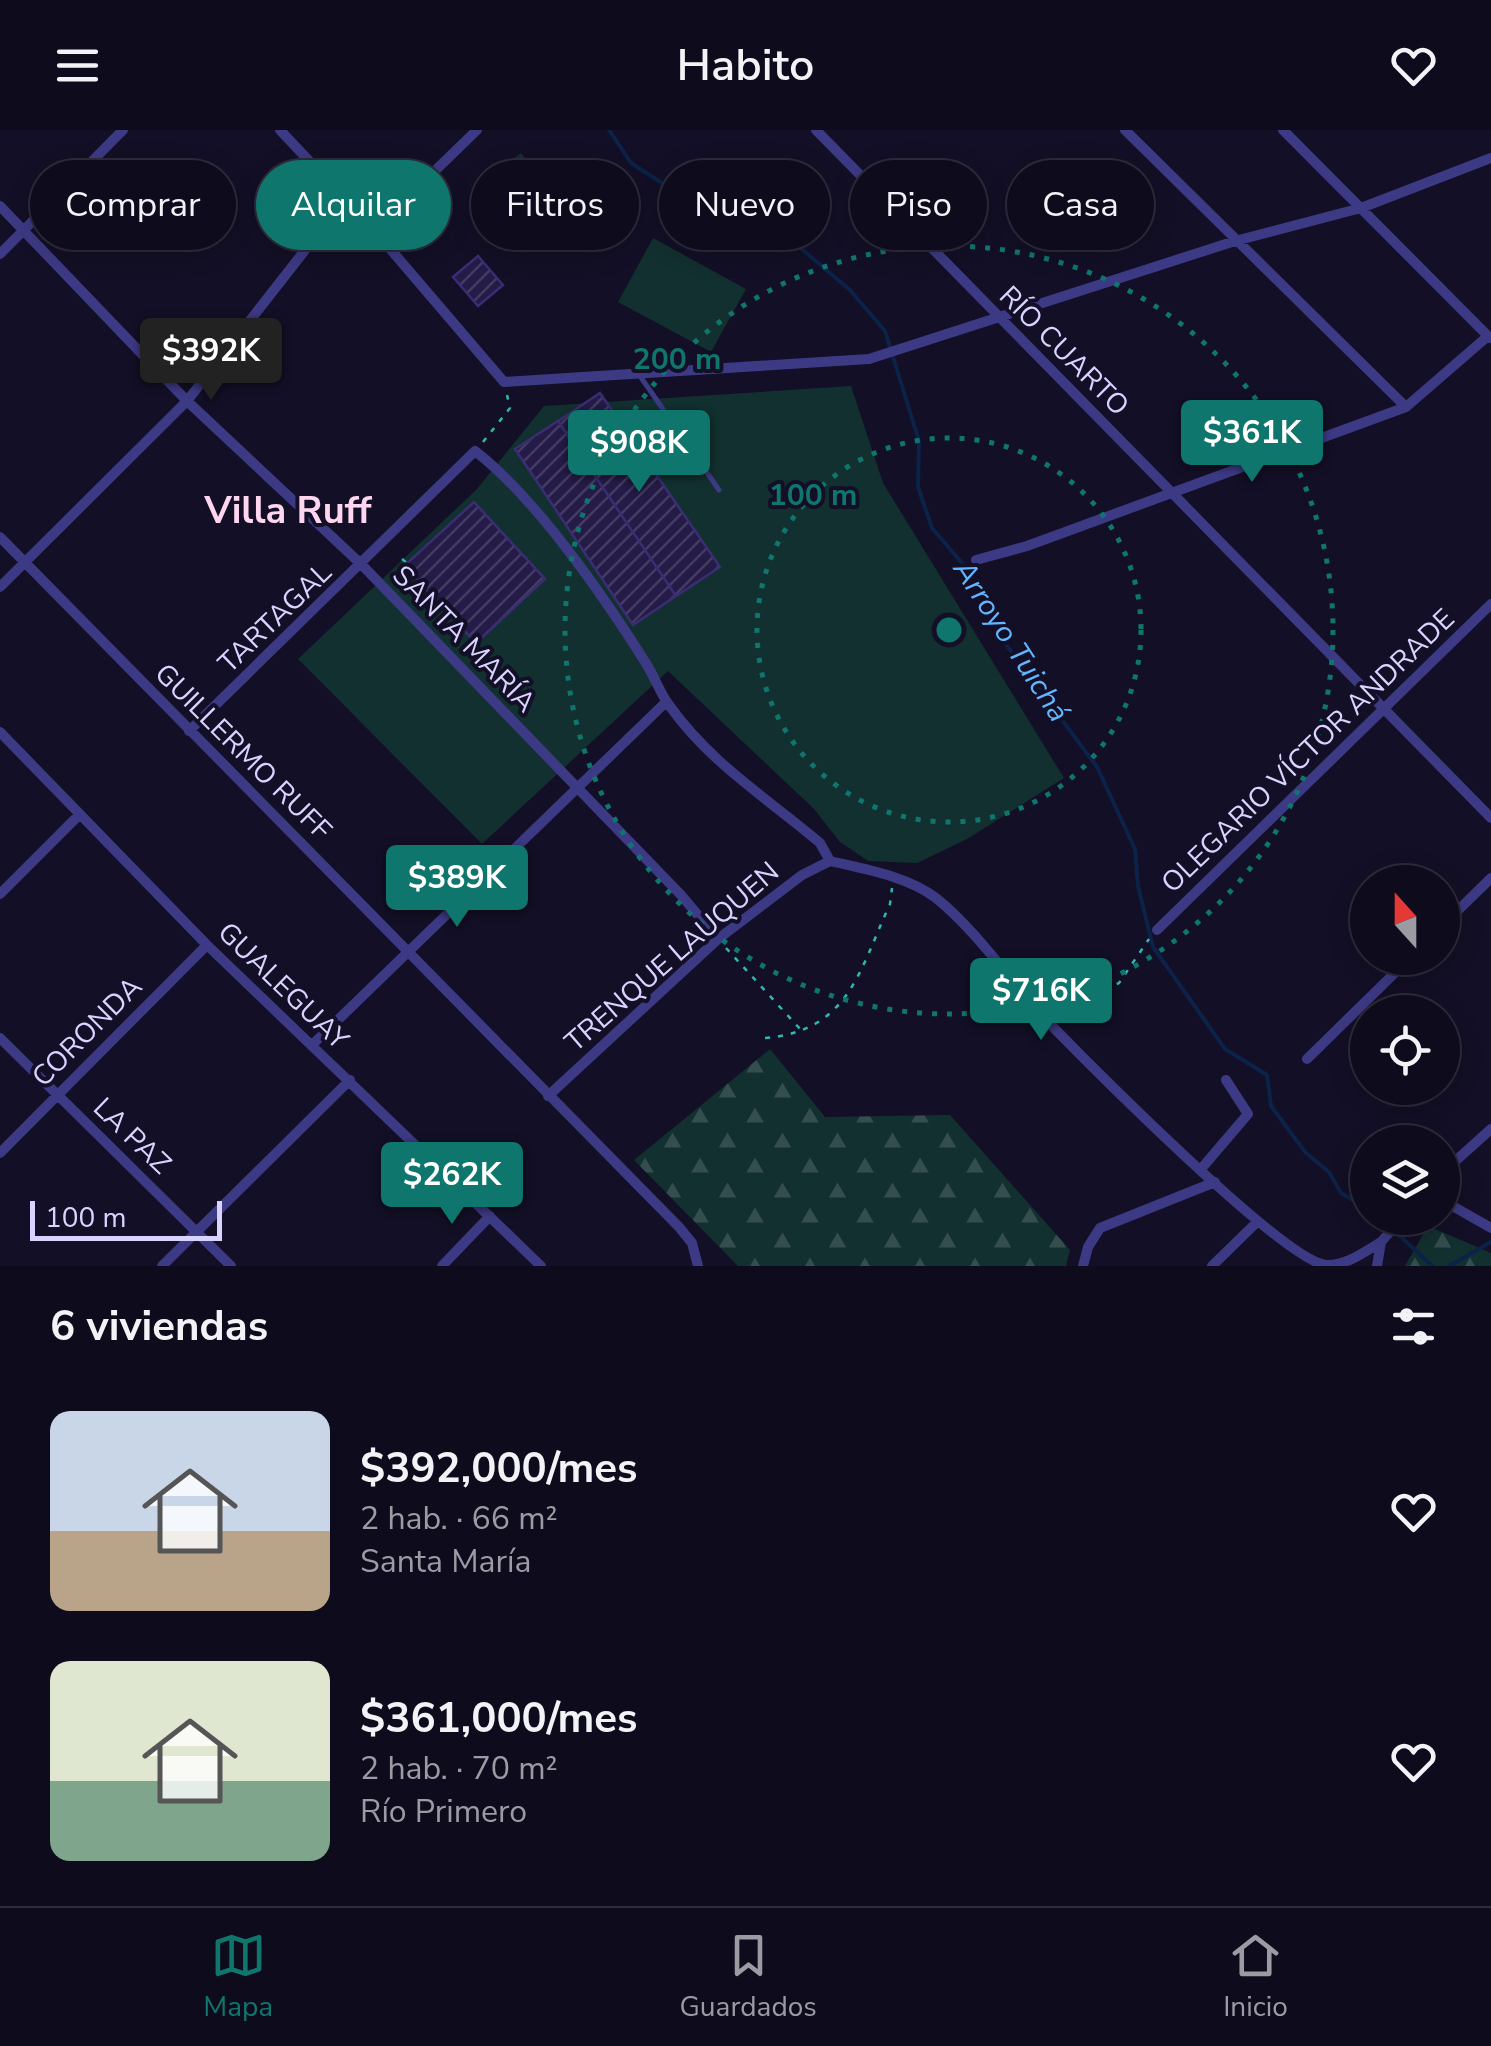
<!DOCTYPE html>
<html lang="es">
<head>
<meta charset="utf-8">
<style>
	body { margin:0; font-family:"Nunito Sans",sans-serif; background:#1c1929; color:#f1f3f6; height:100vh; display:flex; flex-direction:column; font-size:38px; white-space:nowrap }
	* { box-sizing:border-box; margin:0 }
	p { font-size:32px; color:#9b9ba3 }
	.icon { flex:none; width:55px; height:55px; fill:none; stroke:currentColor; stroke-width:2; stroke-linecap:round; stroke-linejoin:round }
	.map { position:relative; height:1136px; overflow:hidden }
	.details { display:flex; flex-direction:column; background:#0e0b1c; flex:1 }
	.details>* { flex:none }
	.hud { position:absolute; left:30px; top:30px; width:1432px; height:90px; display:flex; gap:20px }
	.needle { width:65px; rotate:339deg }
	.fabs { position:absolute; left:1350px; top:735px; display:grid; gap:20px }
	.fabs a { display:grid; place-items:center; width:110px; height:110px; border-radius:50%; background:#0e0b1c; box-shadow:0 5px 25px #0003,0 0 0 2px #2e2b3b; font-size:50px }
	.scale { position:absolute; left:30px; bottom:25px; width:192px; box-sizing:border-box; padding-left:10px; border:5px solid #d9d4ff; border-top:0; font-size:28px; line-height:35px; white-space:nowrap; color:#d9d4ff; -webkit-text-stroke:8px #130f26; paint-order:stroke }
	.price { position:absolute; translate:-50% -85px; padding:0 22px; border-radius:10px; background:#0f766e; color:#fff; font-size:32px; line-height:65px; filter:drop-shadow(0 2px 5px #0008) }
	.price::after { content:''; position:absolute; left:50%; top:60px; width:30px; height:22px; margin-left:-15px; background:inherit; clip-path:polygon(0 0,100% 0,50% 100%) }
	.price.selected { background:#222; color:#fff }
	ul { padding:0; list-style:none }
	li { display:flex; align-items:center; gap:30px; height:250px; padding:0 50px }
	li span { display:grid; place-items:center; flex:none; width:280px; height:200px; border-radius:20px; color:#555 }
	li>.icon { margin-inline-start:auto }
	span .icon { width:120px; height:120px; fill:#fffc; stroke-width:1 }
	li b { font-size:42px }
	h2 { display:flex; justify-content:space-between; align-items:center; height:120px; padding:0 50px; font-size:42px }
	.pill { padding:0 35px; border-radius:45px; background:#0e0b1c; box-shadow:0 5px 25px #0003,0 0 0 2px #2e2b3b; font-size:35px; line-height:90px }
	.pill.selected { background:#0f766e; color:#fff }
	header { display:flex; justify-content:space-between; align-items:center; height:130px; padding:0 50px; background:#0e0b1c; font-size:45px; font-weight:600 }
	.menu { display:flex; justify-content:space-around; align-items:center; height:140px; border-top:2px solid #2e2b3b; background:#0e0b1c; font-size:28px; color:#9b9ba3 }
	.menu a { display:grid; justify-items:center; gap:5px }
	.menu .selected { color:#0f766e }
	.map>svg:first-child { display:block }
	.green { fill:#12302f }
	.forest { fill:url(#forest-firs) }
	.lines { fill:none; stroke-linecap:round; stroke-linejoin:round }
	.stream { stroke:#0c2248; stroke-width:4 }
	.building { fill:url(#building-hatch); stroke:#3b2d73; stroke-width:2.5 }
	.path { stroke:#2fb8b0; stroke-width:2.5; stroke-dasharray:5 8; stroke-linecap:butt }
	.service { stroke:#3d3a85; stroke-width:5 }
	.minor { stroke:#3d3a85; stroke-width:10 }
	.ring { fill:none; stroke:#0f766e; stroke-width:5; stroke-dasharray:5 10 }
	.labels { text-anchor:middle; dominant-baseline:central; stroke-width:8; stroke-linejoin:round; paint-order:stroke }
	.street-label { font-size:28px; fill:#d9d4ff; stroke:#130f26 }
	.water-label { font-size:30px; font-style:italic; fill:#62b6ff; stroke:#130f26 }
	.district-label { font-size:38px; font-weight:bold; fill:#ffd6f0; stroke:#130f26 }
	.centre { fill:#0f766e; stroke:#130f26; stroke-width:5 }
	.ring-label { font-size:30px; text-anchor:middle; font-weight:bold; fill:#0f766e; stroke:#130f26; stroke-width:8; stroke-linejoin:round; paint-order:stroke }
</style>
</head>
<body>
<header><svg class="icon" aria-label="menu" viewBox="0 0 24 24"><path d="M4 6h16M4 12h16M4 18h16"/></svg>Habito<svg class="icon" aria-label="heart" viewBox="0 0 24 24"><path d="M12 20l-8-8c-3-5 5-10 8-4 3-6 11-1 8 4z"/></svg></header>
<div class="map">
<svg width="1491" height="1136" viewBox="0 0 1491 1136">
	<defs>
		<pattern id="forest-firs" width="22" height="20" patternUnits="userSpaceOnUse" patternTransform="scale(2.5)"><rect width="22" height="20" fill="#12302f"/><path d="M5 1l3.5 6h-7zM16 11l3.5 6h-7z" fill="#344d4e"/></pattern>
		<pattern id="building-hatch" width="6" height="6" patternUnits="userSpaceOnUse" patternTransform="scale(2.5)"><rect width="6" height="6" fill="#241b47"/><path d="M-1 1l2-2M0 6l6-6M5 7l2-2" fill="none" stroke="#433b63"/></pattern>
	</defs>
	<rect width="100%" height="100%" fill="#130f26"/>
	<path class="green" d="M 521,23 L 570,83 L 523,121 L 474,62 Z
		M 653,108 L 746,159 L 711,222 L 618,172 Z
		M 851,256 L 883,353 L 1064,648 L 967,709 L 917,733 L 868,731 L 840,712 L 814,679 L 668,541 L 482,714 L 298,529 L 477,359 L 544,276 Z"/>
	<path class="forest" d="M 770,919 L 825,987 L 950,985 L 1070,1120 L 1066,1136 L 738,1136 L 634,1030 Z
		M 1428,1096 L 1491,1123 L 1491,1136 L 1405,1136 Z"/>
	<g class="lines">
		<path class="stream" d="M 609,0 L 631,33 L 676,62 L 798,116 L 850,160 L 885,201 L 919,311 L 918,357 L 932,398 L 967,439 L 1002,509 L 1097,637 L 1135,719 L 1138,756 L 1153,817 L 1225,919 L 1267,945 L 1271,976 L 1288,999 L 1306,1023 L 1329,1042 L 1341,1063 L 1368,1079
			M 1379,1088 L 1380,1088
			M 1398,1104 L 1432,1136
			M 1449,1136 L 1491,1112"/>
	</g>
	<path class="building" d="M 478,126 L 503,155 L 478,176 L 453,147 Z
		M 600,263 L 720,437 L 676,466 L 558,291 Z
		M 558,291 L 676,466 L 633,495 L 515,319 Z
		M 474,372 L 545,449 L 476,513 L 404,436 Z"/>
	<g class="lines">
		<path class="path" d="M 483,312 L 510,278 L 507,265
			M 402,429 L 407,433
			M 726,818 L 801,900
			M 1061,886 L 1078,871 L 1119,853 L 1149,809
			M 765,908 C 849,901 859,841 890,774 L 892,758"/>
		<path class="service" d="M 640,246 L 719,360"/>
		<path class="minor" d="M 280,0 L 374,100 L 504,252 L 869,229 L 1235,111 L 1361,78 L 1491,28
			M 816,0 L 1491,688
			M 1125,0 L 1406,277
			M 1283,0 L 1490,208
			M 0,76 L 187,271 L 362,435 L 681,765 L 718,809
			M 374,100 L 477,0
			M 0,124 L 123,0
			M 0,407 L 679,1097 L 692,1113 L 698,1136
			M 976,430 L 1027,416 L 1406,277 L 1488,206
			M 0,457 L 187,271 L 345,69
			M 189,601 L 475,321 C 537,369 605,468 647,535 C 655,548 660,563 669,575 C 710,633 767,668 820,713 L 830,731 C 864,739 907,746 936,768 C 976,800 1013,854 1048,892 C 1087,932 1285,1132 1326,1135 C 1346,1136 1364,1122 1381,1112
			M 0,602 L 207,815 L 541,1136
			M 0,764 L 80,684
			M 1442,796 L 1491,748
			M 1157,800 L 1491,474
			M 0,908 L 231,1136
			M 312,915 L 666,572
			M 1307,929 L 1410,828
			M 548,966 L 718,809 L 802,745 L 830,731
			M 0,1023 L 207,815
			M 1201,1039 L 1248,984 L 1226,950
			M 1442,1043 L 1491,999
			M 1442,1070 L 1491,1098
			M 162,1136 L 350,950
			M 442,1136 L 490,1086
			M 1083,1136 L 1088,1117 L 1100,1098 L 1215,1052
			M 1212,1136 L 1256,1093
			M 1377,1136 L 1381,1112 L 1402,1088"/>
	</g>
	<g class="ring">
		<circle cx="949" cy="500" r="192"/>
		<circle cx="949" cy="500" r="384"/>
	</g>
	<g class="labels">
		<g class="street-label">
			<text transform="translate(1064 221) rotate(45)">RÍO CUARTO</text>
			<text transform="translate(275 488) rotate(-44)">TARTAGAL</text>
			<text transform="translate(464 509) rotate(46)">SANTA MARÍA</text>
			<text transform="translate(1308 621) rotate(-44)">OLEGARIO VÍCTOR ANDRADE</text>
			<text transform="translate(243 622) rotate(45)">GUILLERMO RUFF</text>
			<text transform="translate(672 827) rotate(-41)">TRENQUE LAUQUEN</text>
			<text transform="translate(283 856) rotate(44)">GUALEGUAY</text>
			<text transform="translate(87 902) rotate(-45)">CORONDA</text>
			<text transform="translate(132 1006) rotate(44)">LA PAZ</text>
		</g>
		<g class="water-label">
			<text transform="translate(1011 511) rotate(57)">Arroyo Tuichá</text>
		</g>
		<g class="district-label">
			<text x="288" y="380">Villa Ruff</text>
		</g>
	</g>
	<circle cx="949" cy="500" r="15" class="centre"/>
	<g class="ring-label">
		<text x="677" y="239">200 m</text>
		<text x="813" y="375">100 m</text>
	</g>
</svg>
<div class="fabs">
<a><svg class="needle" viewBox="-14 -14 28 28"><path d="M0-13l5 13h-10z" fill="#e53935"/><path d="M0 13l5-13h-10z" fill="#9b9ba3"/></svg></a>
<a><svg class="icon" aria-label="locate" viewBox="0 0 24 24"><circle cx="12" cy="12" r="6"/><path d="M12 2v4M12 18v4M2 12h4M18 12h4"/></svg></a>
<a><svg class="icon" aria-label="layers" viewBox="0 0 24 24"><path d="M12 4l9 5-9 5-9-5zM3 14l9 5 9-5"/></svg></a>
</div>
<div class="scale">100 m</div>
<b class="price selected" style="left:211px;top:273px">$392K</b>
<b class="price" style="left:1252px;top:355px">$361K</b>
<b class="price" style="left:639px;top:365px">$908K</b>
<b class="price" style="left:457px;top:800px">$389K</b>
<b class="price" style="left:1041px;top:913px">$716K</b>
<b class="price" style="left:452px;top:1097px">$262K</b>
<div class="hud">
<a class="pill">Comprar</a>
<a class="pill selected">Alquilar</a>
<a class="pill">Filtros</a>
<a class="pill">Nuevo</a>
<a class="pill">Piso</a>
<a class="pill">Casa</a>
</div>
</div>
<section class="details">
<h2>6 viviendas<svg class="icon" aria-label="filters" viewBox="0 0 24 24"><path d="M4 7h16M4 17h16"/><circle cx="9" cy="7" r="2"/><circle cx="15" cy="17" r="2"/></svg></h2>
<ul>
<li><span style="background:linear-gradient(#c9d6e8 60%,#b9a48a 0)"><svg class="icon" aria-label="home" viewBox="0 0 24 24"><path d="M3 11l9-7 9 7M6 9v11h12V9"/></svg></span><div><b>$392,000/mes</b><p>2 hab. · 66 m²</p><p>Santa María</p></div><svg class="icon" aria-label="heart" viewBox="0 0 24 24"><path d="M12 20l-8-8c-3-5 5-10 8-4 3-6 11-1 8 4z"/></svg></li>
<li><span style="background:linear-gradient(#dfe7d0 60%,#7fa58c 0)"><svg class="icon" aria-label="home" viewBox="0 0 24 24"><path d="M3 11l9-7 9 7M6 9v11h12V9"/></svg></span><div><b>$361,000/mes</b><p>2 hab. · 70 m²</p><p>Río Primero</p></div><svg class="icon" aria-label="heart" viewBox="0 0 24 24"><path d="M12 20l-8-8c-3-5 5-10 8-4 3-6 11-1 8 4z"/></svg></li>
</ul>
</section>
<nav class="menu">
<a class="selected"><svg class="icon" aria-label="map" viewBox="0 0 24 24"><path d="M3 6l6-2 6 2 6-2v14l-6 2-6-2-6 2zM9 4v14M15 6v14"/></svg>Mapa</a>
<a><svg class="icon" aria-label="saved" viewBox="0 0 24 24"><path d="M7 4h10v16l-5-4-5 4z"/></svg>Guardados</a>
<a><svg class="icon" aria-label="home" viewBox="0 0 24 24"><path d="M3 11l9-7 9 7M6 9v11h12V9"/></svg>Inicio</a>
</nav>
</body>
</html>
